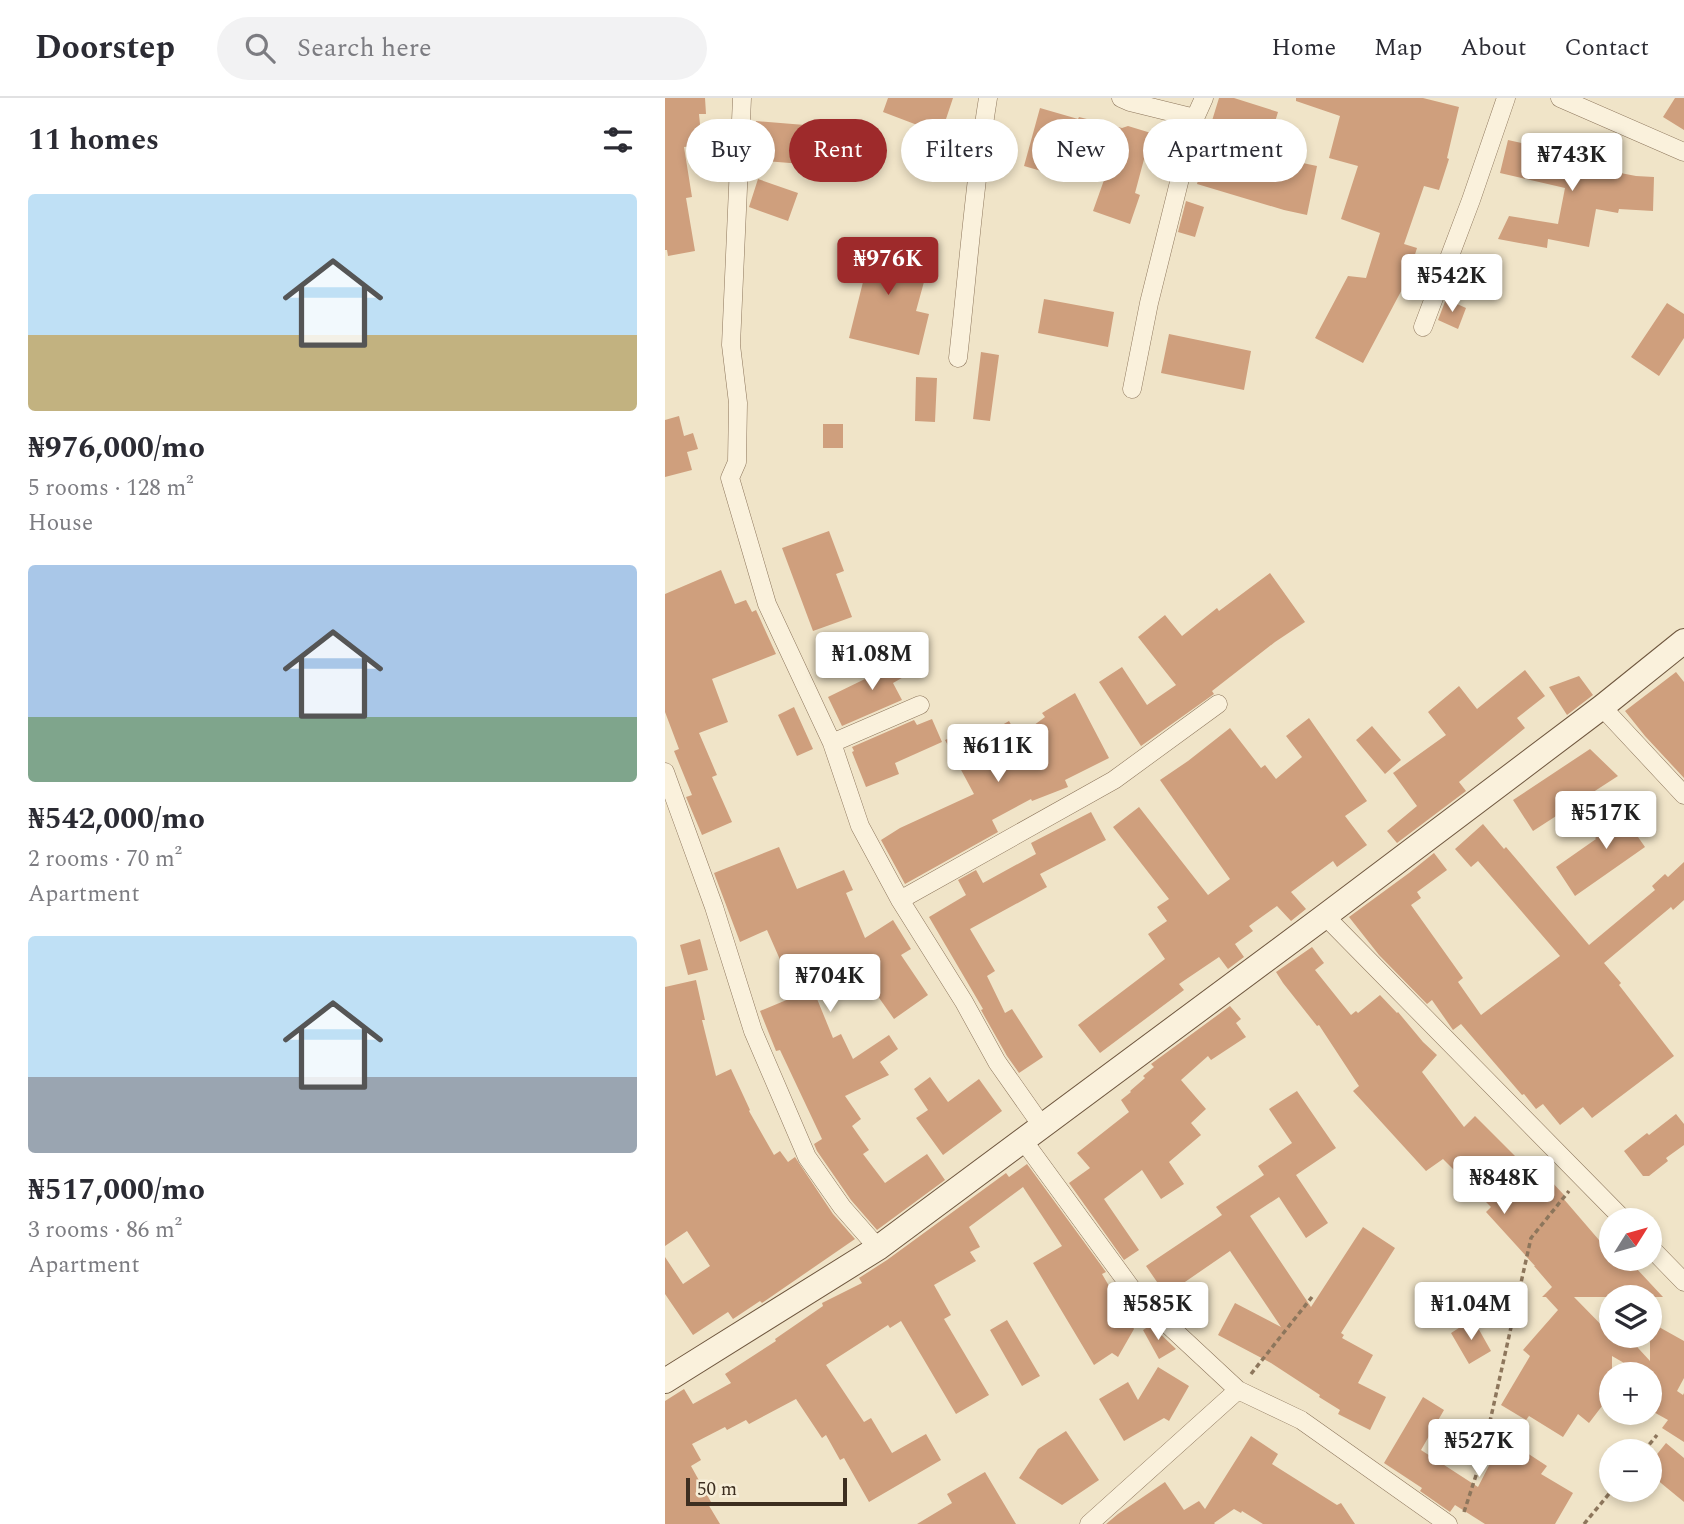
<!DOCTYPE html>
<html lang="en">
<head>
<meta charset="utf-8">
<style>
	body { margin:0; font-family:Spectral,serif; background:#f2f2f3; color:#2b2b33; height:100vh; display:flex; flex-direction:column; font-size:26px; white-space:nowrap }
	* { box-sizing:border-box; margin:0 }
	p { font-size:23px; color:#7c7c81 }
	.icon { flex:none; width:38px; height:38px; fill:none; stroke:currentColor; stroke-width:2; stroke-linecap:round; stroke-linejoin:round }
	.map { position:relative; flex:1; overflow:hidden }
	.panel { display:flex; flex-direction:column; background:#fff; width:665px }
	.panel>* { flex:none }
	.hud { position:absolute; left:21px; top:21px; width:665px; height:63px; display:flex; gap:14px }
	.needle { width:46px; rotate:53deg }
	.controls { position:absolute; left:934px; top:1110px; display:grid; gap:14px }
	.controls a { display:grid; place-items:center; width:63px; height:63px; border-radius:50%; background:#fff; box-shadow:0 4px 10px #0003; font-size:35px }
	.scale { position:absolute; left:21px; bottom:18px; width:161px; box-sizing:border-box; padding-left:7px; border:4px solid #3d2e20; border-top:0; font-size:19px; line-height:24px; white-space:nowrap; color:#3d2e20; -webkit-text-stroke:5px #f7eed8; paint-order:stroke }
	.price { position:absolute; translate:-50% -60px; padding:0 16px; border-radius:7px; background:#fff; color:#222; font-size:23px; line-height:46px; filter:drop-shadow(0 2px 4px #0008) }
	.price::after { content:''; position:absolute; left:50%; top:42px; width:21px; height:16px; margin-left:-10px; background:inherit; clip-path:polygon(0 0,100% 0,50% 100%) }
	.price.current { background:#9e2a2b; color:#fff }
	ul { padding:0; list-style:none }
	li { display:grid; align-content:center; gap:14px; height:371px; padding:0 28px }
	li span { display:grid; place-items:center; height:217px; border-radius:7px; color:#555 }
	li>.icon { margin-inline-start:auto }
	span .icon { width:126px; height:126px; fill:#fffc; stroke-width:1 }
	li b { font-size:30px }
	h2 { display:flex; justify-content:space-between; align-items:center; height:84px; padding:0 28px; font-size:30px }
	.pill { padding:0 24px; border-radius:32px; background:#fff; box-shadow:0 4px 10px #0003; font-size:24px; line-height:63px }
	.pill.current { background:#9e2a2b; color:#fff }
	header { display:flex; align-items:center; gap:42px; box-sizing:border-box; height:98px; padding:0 35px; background:#fff; border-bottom:2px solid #e1e1e2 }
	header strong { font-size:33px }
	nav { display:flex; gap:38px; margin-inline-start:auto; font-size:24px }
	.search { width:490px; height:63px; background:#f2f2f3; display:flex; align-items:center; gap:18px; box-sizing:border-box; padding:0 24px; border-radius:38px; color:#7c7c81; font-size:26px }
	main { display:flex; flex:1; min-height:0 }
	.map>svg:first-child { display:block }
	.building { fill:#cf9f7d }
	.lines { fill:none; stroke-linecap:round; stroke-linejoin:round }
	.street-casing { stroke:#8d765c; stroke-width:19 }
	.secondary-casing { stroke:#6f573f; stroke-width:26 }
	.path { stroke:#8d765c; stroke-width:3.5; stroke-dasharray:5 3.5; stroke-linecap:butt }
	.street { stroke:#faf1dc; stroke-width:18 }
	.secondary { stroke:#faf1dc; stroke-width:24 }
</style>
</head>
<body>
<header>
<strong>Doorstep</strong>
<div class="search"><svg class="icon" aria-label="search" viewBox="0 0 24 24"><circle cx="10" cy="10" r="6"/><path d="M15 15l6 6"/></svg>Search here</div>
<nav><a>Home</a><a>Map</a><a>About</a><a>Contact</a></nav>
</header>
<main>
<section class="panel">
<h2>11 homes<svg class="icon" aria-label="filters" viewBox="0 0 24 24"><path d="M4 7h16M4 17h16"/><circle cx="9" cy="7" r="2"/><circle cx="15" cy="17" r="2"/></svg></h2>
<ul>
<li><span style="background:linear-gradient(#bfe0f5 65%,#c2b280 0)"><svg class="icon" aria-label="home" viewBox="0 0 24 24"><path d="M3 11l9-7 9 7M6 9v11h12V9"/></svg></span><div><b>₦976,000/mo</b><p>5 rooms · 128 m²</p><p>House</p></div></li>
<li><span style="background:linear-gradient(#a9c7e8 70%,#7fa58c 0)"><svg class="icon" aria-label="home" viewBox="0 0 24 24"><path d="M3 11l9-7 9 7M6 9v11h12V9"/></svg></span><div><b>₦542,000/mo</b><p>2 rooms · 70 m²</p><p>Apartment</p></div></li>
<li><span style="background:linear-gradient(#bfe0f5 65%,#9aa5b1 0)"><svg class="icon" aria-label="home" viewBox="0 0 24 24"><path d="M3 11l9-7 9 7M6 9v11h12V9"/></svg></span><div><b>₦517,000/mo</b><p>3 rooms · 86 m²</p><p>Apartment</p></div></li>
</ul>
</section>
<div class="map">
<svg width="1019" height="1426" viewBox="0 0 1019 1426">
	<rect width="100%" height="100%" fill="#f0e4c8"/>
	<path class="building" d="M 0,0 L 40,0 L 41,16 L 34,16 L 37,47 L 19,49 L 27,99 L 21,100 L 30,153 L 3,158 L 2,152 L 0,152 Z
		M 223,0 L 288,0 L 276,36 L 218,14 Z
		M 554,0 L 569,0 L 613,14 L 600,57 L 632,67 L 633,64 L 652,68 L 642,117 L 619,112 L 532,86 L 549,27 L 546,26 Z
		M 631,0 L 758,0 L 794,9 L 782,60 L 784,61 L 774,92 L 759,88 L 739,146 L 752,150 L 742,182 L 698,265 L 650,240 L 683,178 L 701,180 L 715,135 L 676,121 L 693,68 L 664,60 L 675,18 L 631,3 Z
		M 1010,0 L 1019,0 L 1019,32 L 998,19 Z
		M 375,10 L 413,21 L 414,19 L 457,30 L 463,28 L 486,35 L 470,95 L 475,97 L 465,126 L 428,113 L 444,68 L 436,66 L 437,61 L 397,51 L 390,77 L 359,68 Z
		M 91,23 L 189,31 L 187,70 L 88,62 Z
		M 843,42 L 922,60 L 923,58 L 947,64 L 945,73 L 971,78 L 989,79 L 988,113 L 954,111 L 953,115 L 931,111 L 924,149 L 883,141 L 882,150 L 833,141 L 844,118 L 893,126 L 900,90 L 835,75 Z
		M 93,81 L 133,95 L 123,123 L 84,109 Z
		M 521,103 L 539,109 L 530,139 L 513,134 Z
		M 189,140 L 265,162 L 251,213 L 264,216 L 254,257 L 184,240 L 199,180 L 180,175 Z
		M 379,201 L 449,214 L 443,249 L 373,235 Z
		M 781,201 L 801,210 L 793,231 L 773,222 Z
		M 1002,205 L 1019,216 L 1019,240 L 994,278 L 966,259 Z
		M 504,236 L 586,253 L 579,292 L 496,275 Z
		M 316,254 L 334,257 L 325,323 L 308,321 Z
		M 251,279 L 272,280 L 270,324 L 250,323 Z
		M 14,318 L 19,338 L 28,335 L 33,351 L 22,354 L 27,372 L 0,379 L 0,322 Z
		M 158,326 L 178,326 L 178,350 L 158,350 Z
		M 164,433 L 179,473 L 171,476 L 187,519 L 148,533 L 117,450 Z
		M 56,472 L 70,506 L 81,502 L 87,514 L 91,512 L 111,556 L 47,581 L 63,624 L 34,635 L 52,677 L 47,679 L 67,724 L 37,737 L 21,699 L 27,697 L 9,653 L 14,651 L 0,614 L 0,496 Z
		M 605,475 L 640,524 L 610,544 L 547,593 L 549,596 L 476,648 L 434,584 L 457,569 L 482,607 L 511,587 L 473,539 L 500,517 L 517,538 L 552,510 L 554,513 Z
		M 247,555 L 256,569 L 228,585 L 237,602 L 177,628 L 163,599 L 202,580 Z
		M 860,572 L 880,598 L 852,620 L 860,630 L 794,684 L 801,693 L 732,745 L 722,733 L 752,708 L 728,675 L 781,637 L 763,614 L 794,588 L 812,611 Z
		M 1011,574 L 1019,584 L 1019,680 L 980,638 L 960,613 Z
		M 914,578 L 928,597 L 902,617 L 884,589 Z
		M 410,595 L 444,660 L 400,682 L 403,689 L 367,703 L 366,701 L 327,722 L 333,734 L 240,786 L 216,742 L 235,730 L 309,696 L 280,642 L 308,630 L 313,641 L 344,623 L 353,639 L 380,619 L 377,615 Z
		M 129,609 L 148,651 L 132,658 L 113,617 Z
		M 644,620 L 702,703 L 680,718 L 702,747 L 672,769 L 668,763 L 626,794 L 641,811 L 626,823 L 612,808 L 584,828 L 588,833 L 570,846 L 579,859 L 563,871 L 554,859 L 514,886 L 519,892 L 435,955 L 413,927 L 500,861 L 483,836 L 502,823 L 492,809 L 504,801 L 448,729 L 474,709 L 543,797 L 565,781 L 495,682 L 523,663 L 565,630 L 596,670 L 600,667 L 611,681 L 637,659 L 621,638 Z
		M 267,621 L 277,644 L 230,665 L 234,676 L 201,689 L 187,654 L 189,653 L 187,649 L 249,622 L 252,627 Z
		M 707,628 L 736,662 L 720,676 L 691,642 Z
		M 925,651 L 953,678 L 868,733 L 848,702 Z
		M 976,705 L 991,722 L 973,739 L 980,749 L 910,798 L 891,769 L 931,741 L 930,740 L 958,719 L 960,721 Z
		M 426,714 L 441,742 L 375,776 L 382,789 L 305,831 L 330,873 L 322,878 L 340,915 L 347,911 L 378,959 L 354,975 L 342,958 L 316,912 L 318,911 L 264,819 L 301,797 L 293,782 L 311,772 L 318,785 L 371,756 L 366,745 Z
		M 818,726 L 839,751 L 841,749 L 924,847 L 990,792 L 987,788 L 1000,776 L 1003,779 L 1019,764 L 1019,802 L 1008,812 L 1006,809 L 939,865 L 956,885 L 954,887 L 1009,958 L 927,1020 L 918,1009 L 895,1027 L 878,1006 L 871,1011 L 859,996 L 857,997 L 796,926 L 788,932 L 767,902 L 762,906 L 714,857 L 684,819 L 744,775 L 769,755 L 782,772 L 752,794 L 756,800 L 746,807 L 798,880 L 793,884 L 816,917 L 895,858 L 813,763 L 806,769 L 790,751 Z
		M 114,749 L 132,791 L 179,772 L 188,792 L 181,795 L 200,840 L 228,822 L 246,851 L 236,857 L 263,897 L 229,921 L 200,880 L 188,887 L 181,876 L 148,891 L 168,940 L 176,936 L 188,961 L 224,937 L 233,951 L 215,964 L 224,977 L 180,998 L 196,1021 L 187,1028 L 204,1052 L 198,1056 L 220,1085 L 262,1056 L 280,1082 L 212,1132 L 186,1102 L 152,1053 L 149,1046 L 157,1041 L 115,952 L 111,953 L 95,913 L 131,898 L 102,832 L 75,844 L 49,775 Z
		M 35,841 L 43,872 L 23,877 L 15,847 Z
		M 647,849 L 659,865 L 650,872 L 686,917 L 691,913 L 693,915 L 715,897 L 732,915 L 733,914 L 758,944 L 772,957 L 757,974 L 799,1029 L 810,1018 L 865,1073 L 871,1067 L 899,1097 L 897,1099 L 934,1142 L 937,1140 L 947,1150 L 947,1160 L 978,1160 L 971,1170 L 998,1199 L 909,1199 L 955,1246 L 963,1239 L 985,1263 L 985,1224 L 1019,1243 L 1019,1280 L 1012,1293 L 1018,1297 L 1019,1295 L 1019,1344 L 997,1330 L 1003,1322 L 985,1312 L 985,1276 L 978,1276 L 947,1258 L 947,1295 L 924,1325 L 913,1316 L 898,1339 L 864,1318 L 861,1322 L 836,1307 L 865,1258 L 858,1252 L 893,1212 L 881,1199 L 877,1199 L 887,1189 L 869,1168 L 870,1168 L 821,1114 L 826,1109 L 778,1061 L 761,1073 L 688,993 L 694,988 L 654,927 L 652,928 L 618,885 L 611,874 Z
		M 31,882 L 40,922 L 37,922 L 51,978 L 66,971 L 85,1012 L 84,1013 L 109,1057 L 115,1053 L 123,1064 L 130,1059 L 168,1116 L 190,1141 L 97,1205 L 95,1203 L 68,1221 L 63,1214 L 28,1237 L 0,1196 L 0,1159 L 18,1186 L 45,1168 L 22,1133 L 0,1148 L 0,889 Z
		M 565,908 L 576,921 L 571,925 L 581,939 L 546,962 L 543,958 L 516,982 L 541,1011 L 526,1025 L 536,1037 L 504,1064 L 519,1086 L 496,1101 L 477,1072 L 439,1101 L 474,1152 L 459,1162 L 404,1085 L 425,1070 L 412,1055 L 464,1014 L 456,1002 L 466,994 L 465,993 L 480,980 L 478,978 L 489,969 L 486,966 Z
		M 265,979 L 283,1004 L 314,981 L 337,1013 L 278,1057 L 251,1020 L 263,1012 L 249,991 Z
		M 632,993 L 671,1050 L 631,1077 L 663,1125 L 641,1140 L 614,1099 L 585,1118 L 646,1209 L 698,1129 L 730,1150 L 676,1235 L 679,1237 L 677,1240 L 708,1257 L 693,1285 L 721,1299 L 705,1332 L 673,1316 L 675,1312 L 654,1299 L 655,1297 L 606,1265 L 553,1237 L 570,1205 L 616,1229 L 565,1153 L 501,1197 L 481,1168 L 557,1117 L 551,1109 L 599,1077 L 593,1068 L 627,1045 L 604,1011 Z
		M 1011,1016 L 1019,1026 L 1019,1047 L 1001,1060 L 1003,1063 L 984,1078 L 978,1078 L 959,1053 L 982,1035 L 984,1037 Z
		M 362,1066 L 441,1174 L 437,1176 L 469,1231 L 453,1259 L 447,1255 L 429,1267 L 368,1165 L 397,1148 L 358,1089 L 304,1129 L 315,1149 L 305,1154 L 311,1163 L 269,1187 L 286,1217 L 279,1221 L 324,1297 L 291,1316 L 236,1223 L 225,1230 L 223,1227 L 161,1267 L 199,1324 L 206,1320 L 227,1355 L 261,1336 L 276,1362 L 204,1404 L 179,1360 L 175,1362 L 161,1337 L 157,1340 L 131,1301 L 84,1326 L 81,1322 L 62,1332 L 60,1329 L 27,1346 L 36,1362 L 26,1368 L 46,1404 L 43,1406 L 55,1426 L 0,1426 L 0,1303 L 19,1291 L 28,1306 L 66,1285 L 60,1276 L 111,1243 L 110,1241 L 158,1208 L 157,1205 L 197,1185 L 194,1180 L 222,1162 L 341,1075 L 344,1079 Z
		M 808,1221 L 826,1253 L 804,1266 L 786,1235 Z
		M 342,1222 L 375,1278 L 357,1288 L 325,1232 Z
		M 486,1227 L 511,1251 L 494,1261 L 478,1232 Z
		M 493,1269 L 524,1288 L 504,1323 L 499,1320 L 459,1343 L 434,1301 L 463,1284 L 473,1302 Z
		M 758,1299 L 779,1312 L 756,1352 L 813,1389 L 833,1350 L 851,1359 L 856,1351 L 882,1368 L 876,1376 L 908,1395 L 890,1426 L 820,1426 L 790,1407 L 785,1414 L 755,1393 L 757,1390 L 719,1365 Z
		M 401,1333 L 434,1382 L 397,1407 L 354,1380 L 373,1351 Z
		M 586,1338 L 613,1356 L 607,1366 L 672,1407 L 676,1405 L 690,1426 L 598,1426 L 577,1413 L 576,1415 L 569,1411 L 549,1425 L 550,1426 L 441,1426 L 453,1416 L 500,1384 L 519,1412 L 534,1403 L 540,1411 Z
		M 1001,1345 L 1019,1360 L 1019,1404 L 985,1376 L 985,1365 Z
		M 320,1374 L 351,1426 L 252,1426 L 287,1405 L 282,1396 Z"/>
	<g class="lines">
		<defs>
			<path id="street" d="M 77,0 L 66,247 L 73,305 L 72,364 L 65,380 L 102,506 L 167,645 L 195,728 L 235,802 L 299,904 L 332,964 L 377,1028
				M 456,0 L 465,4 L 530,20
				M 895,0 L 1019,54
				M 758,229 L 806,102 L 841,0
				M 293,260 C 303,173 309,86 323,0
				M 467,291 L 484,205 L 530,20 L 539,0
				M 937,609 L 1019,697
				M 167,645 L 255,607
				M 0,674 L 49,809 L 88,933 L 142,1059 L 177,1109 L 213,1150
				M 235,802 L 449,682 L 553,606
				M 660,818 L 959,1122
				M 358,1042 L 472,1198 L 573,1292 L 636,1322 L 783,1426
				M 985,1149 L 1019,1184
				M 424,1426 L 573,1292"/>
			<path id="secondary" d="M 0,1283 L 213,1150 L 660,818 L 937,609 L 1019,543"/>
		</defs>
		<use href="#street" class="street-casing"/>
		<use href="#secondary" class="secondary-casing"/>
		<path class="path" d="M 586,1276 L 647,1199
			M 979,1353 L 992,1337
			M 799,1414 L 817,1359 L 866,1140 L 904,1093
			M 919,1426 L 948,1391"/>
		<use href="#street" class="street"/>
		<use href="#secondary" class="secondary"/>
	</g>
</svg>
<div class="controls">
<a><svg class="needle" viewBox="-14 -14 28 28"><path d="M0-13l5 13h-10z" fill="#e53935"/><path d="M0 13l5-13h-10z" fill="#7c7c81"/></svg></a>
<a><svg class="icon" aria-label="layers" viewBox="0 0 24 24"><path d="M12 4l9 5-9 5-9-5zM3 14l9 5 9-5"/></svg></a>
<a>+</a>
<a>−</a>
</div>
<div class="scale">50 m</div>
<b class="price" style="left:907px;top:95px">₦743K</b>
<b class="price current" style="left:223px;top:199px">₦976K</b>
<b class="price" style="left:787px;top:216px">₦542K</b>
<b class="price" style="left:207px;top:594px">₦1.08M</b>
<b class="price" style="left:333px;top:686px">₦611K</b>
<b class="price" style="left:941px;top:753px">₦517K</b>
<b class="price" style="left:165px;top:916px">₦704K</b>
<b class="price" style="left:839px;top:1118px">₦848K</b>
<b class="price" style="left:493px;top:1244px">₦585K</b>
<b class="price" style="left:806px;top:1244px">₦1.04M</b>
<b class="price" style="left:814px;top:1381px">₦527K</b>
<div class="hud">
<a class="pill">Buy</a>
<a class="pill current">Rent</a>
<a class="pill">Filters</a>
<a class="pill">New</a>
<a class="pill">Apartment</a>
</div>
</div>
</main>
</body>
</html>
